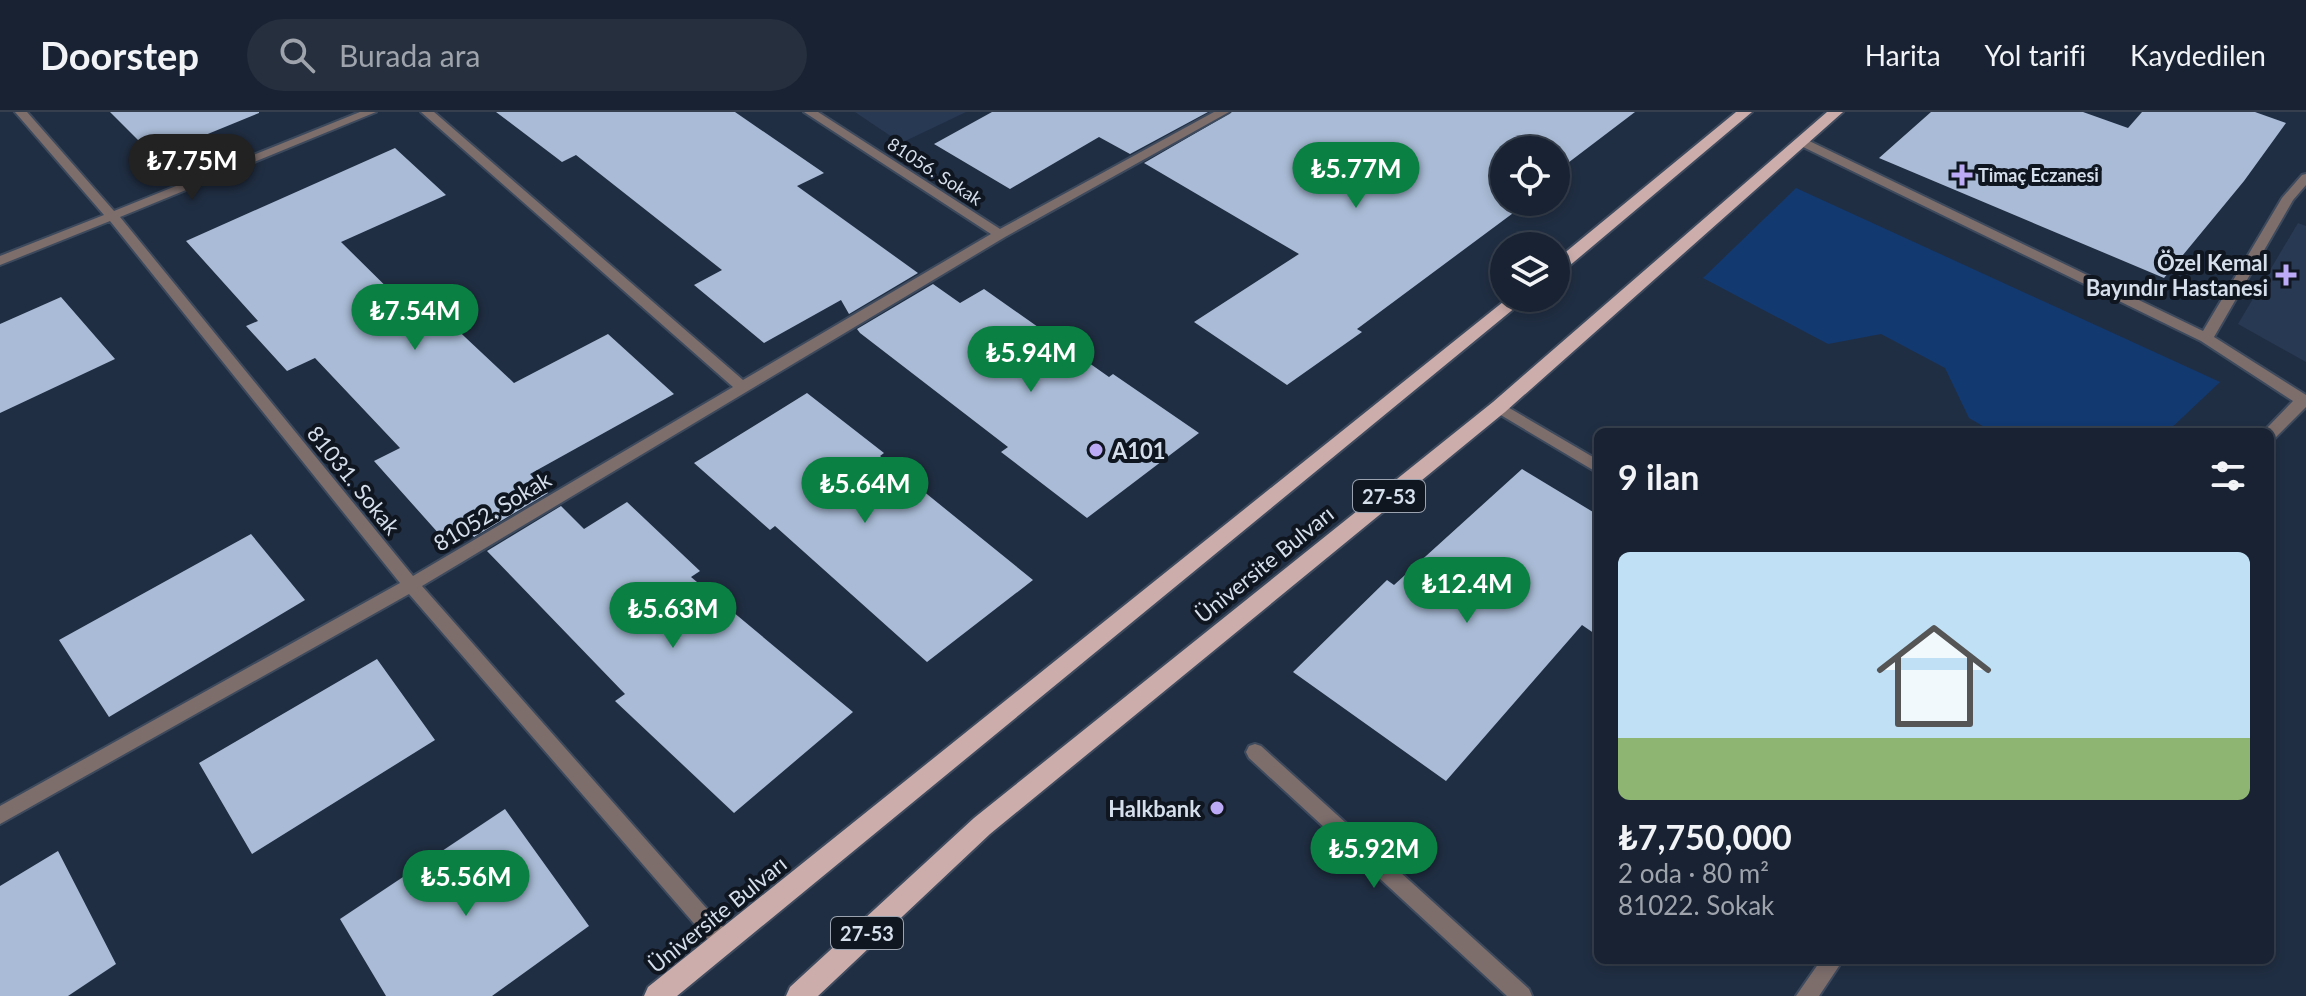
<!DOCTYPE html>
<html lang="tr">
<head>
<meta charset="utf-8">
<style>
	body { margin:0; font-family:Lato,sans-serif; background:#252f3e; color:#f1f3f6; height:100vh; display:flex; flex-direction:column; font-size:30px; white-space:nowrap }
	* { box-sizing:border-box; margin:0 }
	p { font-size:26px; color:#9fa4ac }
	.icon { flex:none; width:44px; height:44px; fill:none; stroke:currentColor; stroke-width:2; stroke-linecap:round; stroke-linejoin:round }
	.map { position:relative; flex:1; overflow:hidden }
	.side { position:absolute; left:1594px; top:316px; width:680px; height:536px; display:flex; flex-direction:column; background:#182232; border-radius:12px; box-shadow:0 4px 12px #0003,0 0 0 2px #363f4d }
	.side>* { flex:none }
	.controls { position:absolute; left:1490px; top:24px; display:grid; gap:16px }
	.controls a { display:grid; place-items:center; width:80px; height:80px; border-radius:50%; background:#182232; box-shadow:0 4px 12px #0003,0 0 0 2px #363f4d; font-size:40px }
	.price { position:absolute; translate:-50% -68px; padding:0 18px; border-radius:28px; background:#0b8043; color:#fff; font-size:26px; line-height:52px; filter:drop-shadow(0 2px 4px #0008) }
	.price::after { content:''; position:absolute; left:50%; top:48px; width:24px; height:18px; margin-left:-12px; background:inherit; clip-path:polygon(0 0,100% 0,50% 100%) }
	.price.current { background:#222; color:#fff }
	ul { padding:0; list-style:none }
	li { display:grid; align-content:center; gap:16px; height:424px; padding:0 24px }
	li+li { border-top:2px solid #363f4d }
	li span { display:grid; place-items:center; height:248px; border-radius:12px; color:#555 }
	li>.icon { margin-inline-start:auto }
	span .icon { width:144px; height:144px; fill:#fffc; stroke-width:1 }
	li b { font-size:34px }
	h2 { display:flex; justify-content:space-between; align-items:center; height:96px; padding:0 24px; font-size:34px }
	header { display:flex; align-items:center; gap:48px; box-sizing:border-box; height:112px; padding:0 40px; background:#182232; border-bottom:2px solid #363f4d }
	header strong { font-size:38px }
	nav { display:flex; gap:44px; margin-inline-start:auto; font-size:28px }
	.search { width:560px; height:72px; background:#252f3e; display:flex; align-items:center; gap:20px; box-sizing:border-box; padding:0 28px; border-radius:44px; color:#9fa4ac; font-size:30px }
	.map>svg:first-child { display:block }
	.built { fill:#283953 }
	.green { fill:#123970 }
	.building { fill:#a9bbd6 }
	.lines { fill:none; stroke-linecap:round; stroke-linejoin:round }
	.minor-casing { stroke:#3d4a5e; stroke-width:4 }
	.primary-casing { stroke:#3d4a5e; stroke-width:4 }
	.minor { fill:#7d6e6c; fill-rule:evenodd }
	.primary { fill:#ccadab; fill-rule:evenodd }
	.poi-dot { fill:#bcaaf6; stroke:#101620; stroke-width:3 }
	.labels { text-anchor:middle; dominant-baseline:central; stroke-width:8; stroke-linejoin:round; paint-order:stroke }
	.far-street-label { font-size:18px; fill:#d5dfec; stroke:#101620 }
	.far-poi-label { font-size:18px; font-weight:bold; fill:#d5dfec; stroke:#101620; text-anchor:start }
	.shield { fill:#101620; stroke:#9aa3af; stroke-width:2 }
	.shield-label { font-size:20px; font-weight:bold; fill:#d5dfec }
	.poi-label { font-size:22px; font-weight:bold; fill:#d5dfec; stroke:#101620; text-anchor:end }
	.street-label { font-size:22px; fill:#d5dfec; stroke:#101620 }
</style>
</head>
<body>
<header>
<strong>Doorstep</strong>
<div class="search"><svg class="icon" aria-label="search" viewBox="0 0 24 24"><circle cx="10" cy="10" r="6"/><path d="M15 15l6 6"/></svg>Burada ara</div>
<nav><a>Harita</a><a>Yol tarifi</a><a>Kaydedilen</a></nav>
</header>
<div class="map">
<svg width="2306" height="884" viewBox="0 0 2306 884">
	<rect width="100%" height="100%" fill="#202e43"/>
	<path class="built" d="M 855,0 L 966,0 L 901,31 Z
		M 2298,111 L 2306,114 L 2306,250 L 2238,212 Z"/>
	<path class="green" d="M 1796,76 L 2220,270 L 2167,320 L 1993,320 L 1969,306 L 1945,256 L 1881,222 L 1828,232 L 1703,166 Z"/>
	<path class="building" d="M 110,0 L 259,0 L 259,1 L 154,44 Z
		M 496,0 L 735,0 L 824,61 L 797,74 L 918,161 L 849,202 L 841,188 L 764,231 L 694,173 L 722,158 L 576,43 L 562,50 Z
		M 992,0 L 1208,0 L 1130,42 L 1099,25 L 1010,77 L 934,32 Z
		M 1232,0 L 1635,0 L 1556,60 L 1556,38 L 1504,38 L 1504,90 L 1528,90 L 1357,217 L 1362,220 L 1287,273 L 1194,210 L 1299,142 L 1144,51 Z
		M 1931,0 L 2083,0 L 2128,16 L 2142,0 L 2255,0 L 2286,11 L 2244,69 L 2164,166 L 1879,46 Z
		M 395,36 L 446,83 L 341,130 L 416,204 L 433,195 L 514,271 L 608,222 L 674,282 L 530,362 L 548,381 L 474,425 L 461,411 L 440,423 L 374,349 L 400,336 L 315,246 L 287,259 L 246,214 L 258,209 L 186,129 Z
		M 933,172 L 960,191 L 984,177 L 1109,265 L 1113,262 L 1199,321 L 1087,406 L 1001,340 L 1008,335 L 860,221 L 857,217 Z
		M 61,185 L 115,247 L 0,301 L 0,212 Z
		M 807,281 L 884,341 L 880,344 L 1033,468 L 927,550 L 775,414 L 770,418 L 694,351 Z
		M 1522,357 L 1598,403 L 1598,524 L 1582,513 L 1446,669 L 1293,560 L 1387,468 L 1394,473 Z
		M 627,390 L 700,459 L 691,465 L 853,600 L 734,701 L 615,589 L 625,582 L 487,439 L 561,394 L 584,417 Z
		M 251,422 L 305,488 L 109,605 L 59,528 Z
		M 377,547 L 435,628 L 252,742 L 199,651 Z
		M 505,697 L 589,814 L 492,884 L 386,884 L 340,807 Z
		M 58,739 L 116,852 L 68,884 L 0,884 L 0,774 Z"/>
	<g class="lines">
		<defs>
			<path id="minor" d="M 15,0 L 27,0 L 114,99 L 360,0 L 376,0 L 120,105 L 413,464 L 733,275 L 421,0 L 434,0 L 743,268 L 991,122 L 804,0 L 818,0 L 1000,117 L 1214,0 L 1229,0 L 1005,125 L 422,474 L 731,824 L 734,831 L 731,838 L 724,841 L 717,838 L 409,482 L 0,712 L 0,694 L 400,471 L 110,109 L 0,153 L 0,144 L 104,103 Z
				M 1801,25 L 2203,219 L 2282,86 L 2302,63 L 2306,62 L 2306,73 L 2293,88 L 2214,225 L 2306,283 L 2306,295 L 2275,326 L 2270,327 L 2270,320 L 2264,320 L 2265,318 L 2293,289 L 2201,229 L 1797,32 L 1795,29 Z
				M 1499,290 L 1598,348 L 1598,361 L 1494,299 L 1492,295 Z
				M 1255,632 L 1261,634 L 1529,877 L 1532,884 L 1507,884 L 1249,646 L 1246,640 L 1249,634 Z
				M 1821,848 L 1843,848 L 1819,884 L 1796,884 Z"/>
			<path id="primary" d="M 1736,0 L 1752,0 L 1562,160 L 1556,161 L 1556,148 Z
				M 1827,0 L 1843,0 L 1505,300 L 990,722 L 818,884 L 786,884 L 790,875 L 974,706 L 1493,290 Z
				M 1508,186 L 1527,186 L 677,884 L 644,884 L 648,875 Z"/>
		</defs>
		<use href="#minor" class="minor-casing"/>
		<use href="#primary" class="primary-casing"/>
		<use href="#minor" class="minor"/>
		<use href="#primary" class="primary"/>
	</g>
	<g class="poi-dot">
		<path d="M1958 51h8v8h8v8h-8v8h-8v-8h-8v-8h8z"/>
		<path d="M2282 151h8v8h8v8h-8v8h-8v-8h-8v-8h8z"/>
		<circle cx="1096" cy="338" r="8"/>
		<circle cx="1217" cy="696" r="8"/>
	</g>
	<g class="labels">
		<g class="far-street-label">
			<text transform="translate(935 59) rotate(33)">81056. Sokak</text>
		</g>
		<g class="far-poi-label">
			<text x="1978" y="63">Timaç Eczanesi</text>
		</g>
		<g class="shield">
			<rect x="1353" y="368" width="72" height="32" rx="6"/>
			<rect x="831" y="805" width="72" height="32" rx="6"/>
		</g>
		<g class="shield-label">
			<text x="1389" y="384">27-53</text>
			<text x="867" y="821">27-53</text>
		</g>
		<g class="poi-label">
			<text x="2268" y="150">Özel Kemal<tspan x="2268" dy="25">Bayındır Hastanesi</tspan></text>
			<text x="1112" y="338" text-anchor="start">A101</text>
			<text x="1201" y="696">Halkbank</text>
		</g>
		<g class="street-label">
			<text transform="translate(354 368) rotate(51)">81031. Sokak</text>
			<text transform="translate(492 399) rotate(-31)">81052. Sokak</text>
			<text transform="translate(1264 452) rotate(-39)">Üniversite Bulvarı</text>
			<text transform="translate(717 802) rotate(-39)">Üniversite Bulvarı</text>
		</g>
	</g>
</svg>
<div class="controls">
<a><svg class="icon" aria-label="locate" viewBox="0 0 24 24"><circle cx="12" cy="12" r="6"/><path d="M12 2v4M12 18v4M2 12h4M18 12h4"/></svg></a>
<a><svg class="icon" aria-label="layers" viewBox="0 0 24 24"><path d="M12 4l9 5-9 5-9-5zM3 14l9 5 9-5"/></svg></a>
</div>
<b class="price current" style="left:192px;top:90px">₺7.75M</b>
<b class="price" style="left:1356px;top:98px">₺5.77M</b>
<b class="price" style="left:415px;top:240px">₺7.54M</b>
<b class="price" style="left:1031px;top:282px">₺5.94M</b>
<b class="price" style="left:865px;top:413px">₺5.64M</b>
<b class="price" style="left:1467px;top:513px">₺12.4M</b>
<b class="price" style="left:673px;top:538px">₺5.63M</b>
<b class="price" style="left:1374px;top:778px">₺5.92M</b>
<b class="price" style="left:466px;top:806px">₺5.56M</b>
<section class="side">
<h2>9 ilan<svg class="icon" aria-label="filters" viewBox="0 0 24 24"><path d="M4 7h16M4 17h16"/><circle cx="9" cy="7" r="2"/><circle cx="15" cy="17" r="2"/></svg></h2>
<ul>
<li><span style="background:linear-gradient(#bfe0f5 75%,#8fb573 0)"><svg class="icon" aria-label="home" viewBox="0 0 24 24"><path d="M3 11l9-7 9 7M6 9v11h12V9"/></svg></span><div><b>₺7,750,000</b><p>2 oda · 80 m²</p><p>81022. Sokak</p></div></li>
</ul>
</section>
</div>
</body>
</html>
